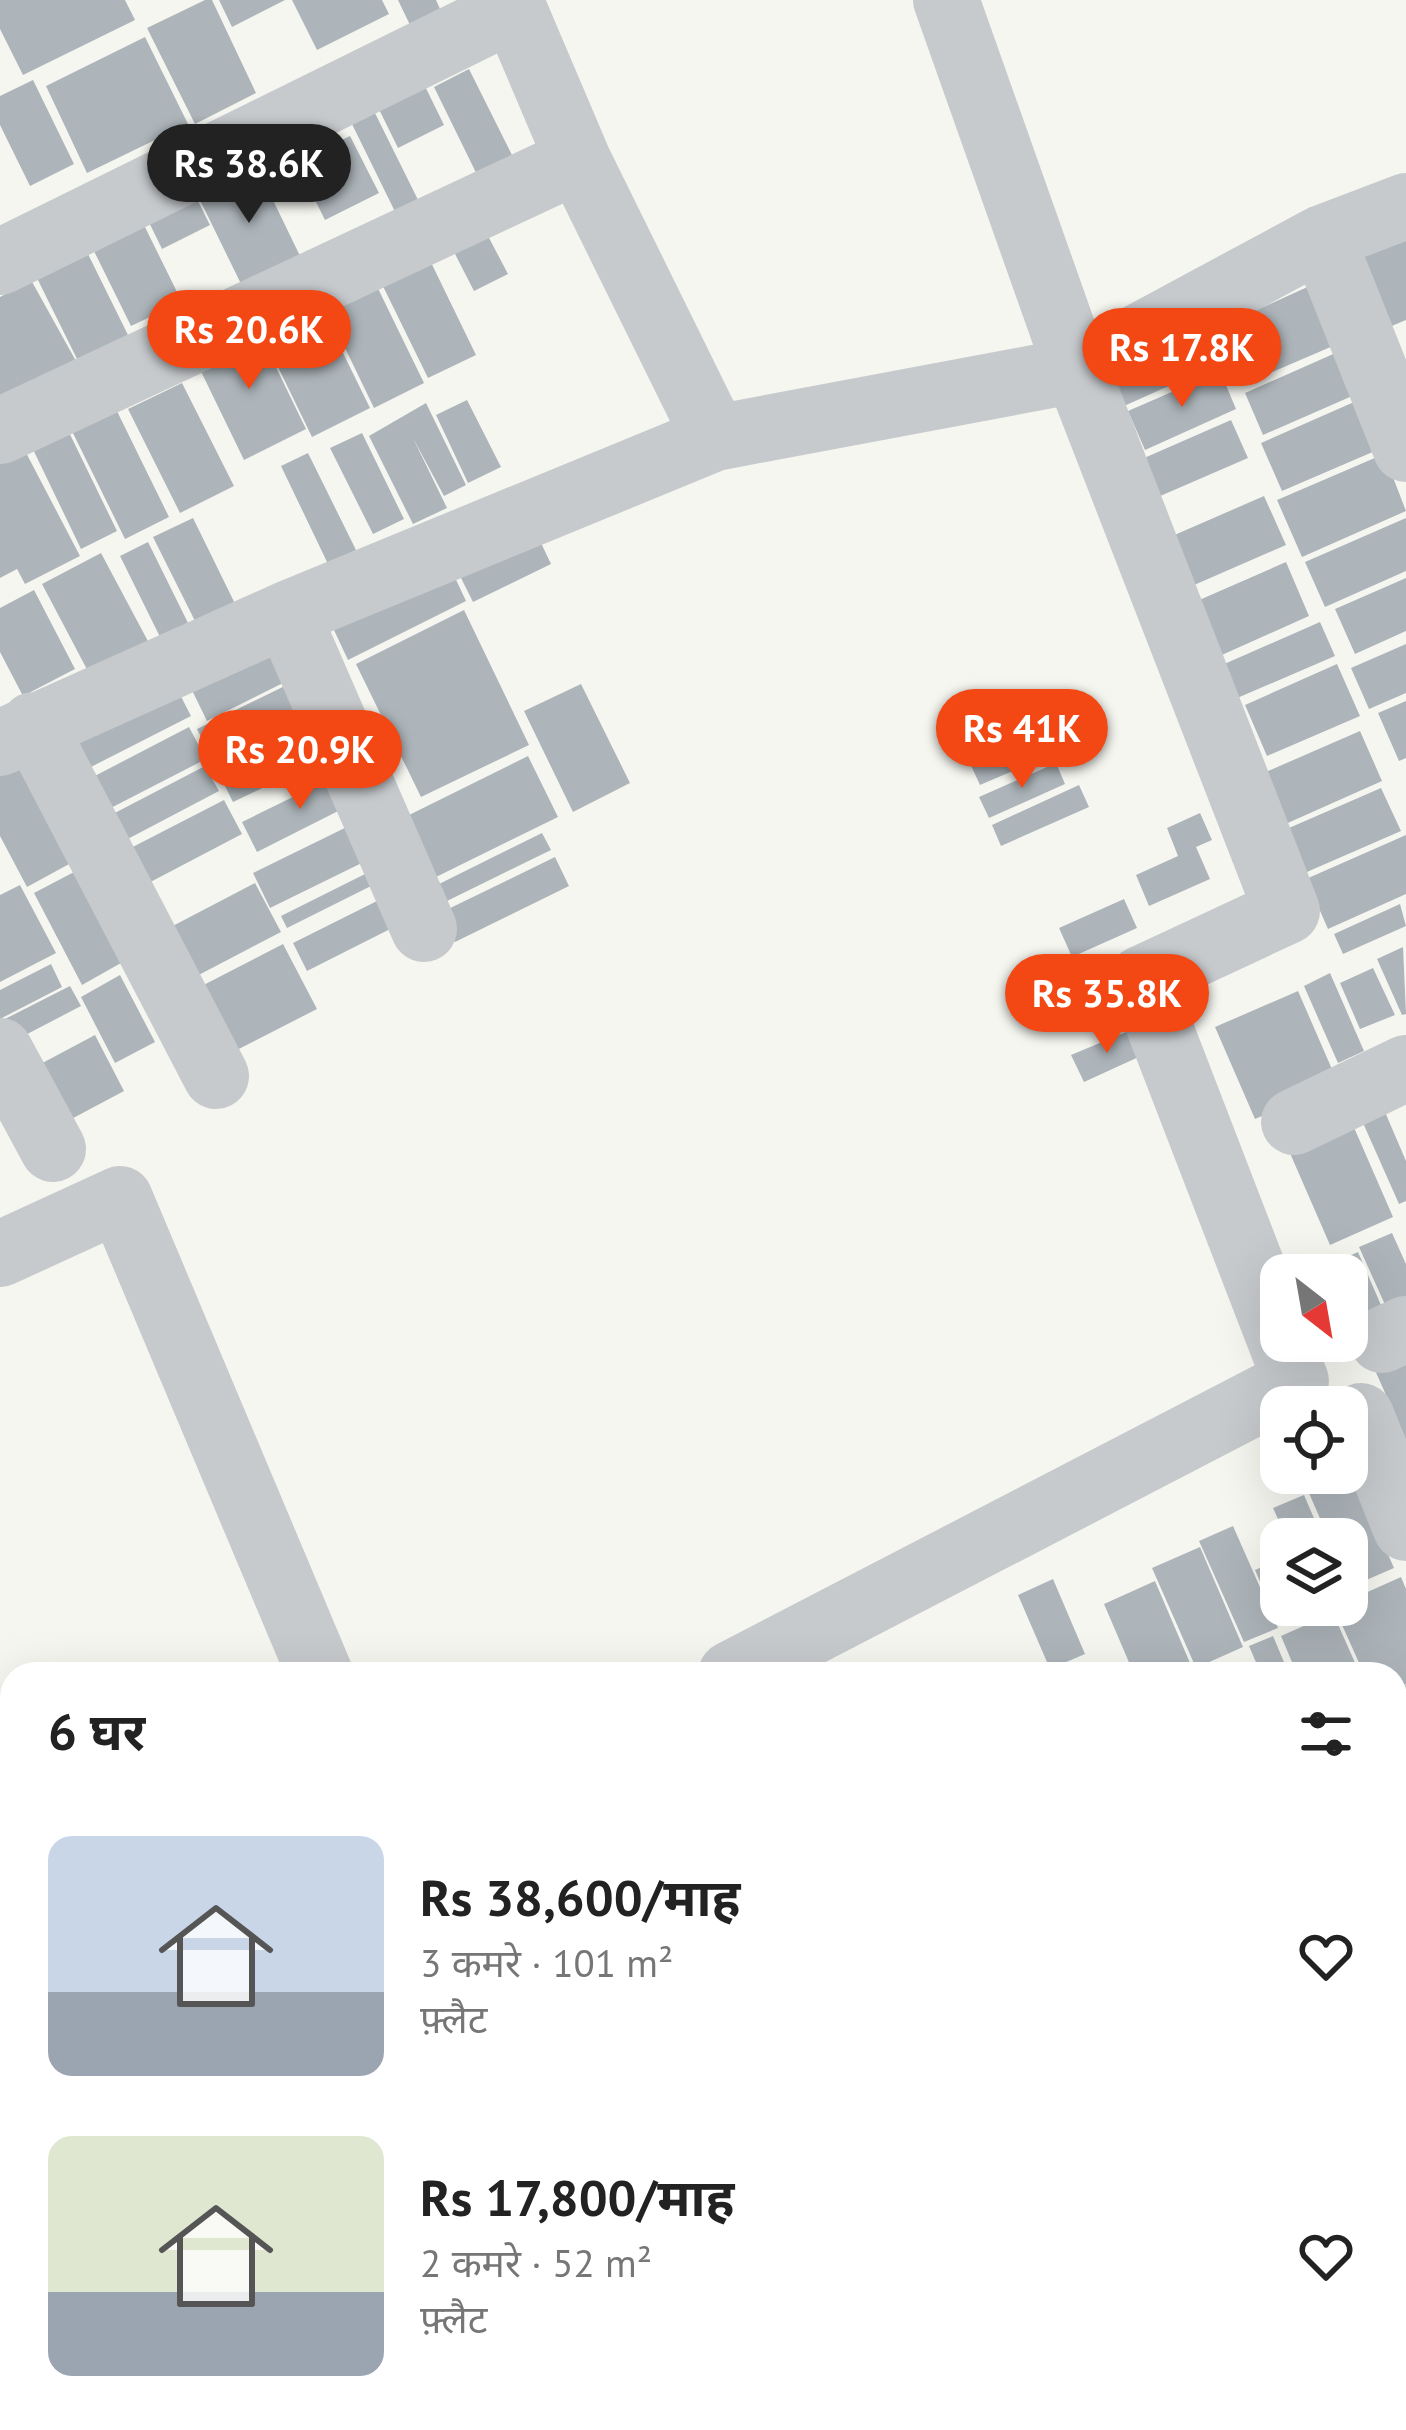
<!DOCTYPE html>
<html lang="hi">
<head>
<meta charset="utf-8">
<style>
	body { margin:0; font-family:"PT Sans","Noto Sans Devanagari",sans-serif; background:#f2f2f2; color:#222; height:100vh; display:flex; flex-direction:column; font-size:45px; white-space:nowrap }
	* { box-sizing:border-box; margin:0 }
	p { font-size:39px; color:#767676 }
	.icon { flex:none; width:66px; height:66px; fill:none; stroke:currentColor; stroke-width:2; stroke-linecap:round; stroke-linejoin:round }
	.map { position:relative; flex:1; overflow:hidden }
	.side { position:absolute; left:0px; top:1662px; width:1407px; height:768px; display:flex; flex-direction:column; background:#fff; border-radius:36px 36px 0 0; box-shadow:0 12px 48px #0002 }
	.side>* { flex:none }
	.needle { width:78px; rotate:149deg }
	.tools { position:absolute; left:1260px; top:1254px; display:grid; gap:24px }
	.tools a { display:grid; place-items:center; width:108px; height:108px; border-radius:24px; background:#fff; box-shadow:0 12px 48px #0002; font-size:60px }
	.price { position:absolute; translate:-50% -102px; padding:0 27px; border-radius:42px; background:#f34814; color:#fff; font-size:39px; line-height:78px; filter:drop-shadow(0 3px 6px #0008) }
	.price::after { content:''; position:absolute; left:50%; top:72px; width:36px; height:27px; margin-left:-18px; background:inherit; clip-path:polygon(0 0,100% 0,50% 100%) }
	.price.selected { background:#222; color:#fff }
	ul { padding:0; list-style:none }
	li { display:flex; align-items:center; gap:36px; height:300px; padding:0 48px }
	li span { display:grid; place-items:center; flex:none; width:336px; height:240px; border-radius:24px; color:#555 }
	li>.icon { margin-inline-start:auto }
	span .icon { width:144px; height:144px; fill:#fffc; stroke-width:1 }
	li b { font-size:51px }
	h2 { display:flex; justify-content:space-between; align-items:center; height:144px; padding:0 48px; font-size:51px }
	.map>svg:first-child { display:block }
	.building { fill:#adb5ba }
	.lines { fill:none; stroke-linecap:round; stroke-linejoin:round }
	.minor { stroke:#c7cacd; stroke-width:66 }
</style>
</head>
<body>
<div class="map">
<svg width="1406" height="2430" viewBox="0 0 1406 2430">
	<rect width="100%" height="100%" fill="#f6f6f1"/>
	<path class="building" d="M 0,0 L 125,0 L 135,20 L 23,75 L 0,29 Z
		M 205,0 L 212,0 L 256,93 L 195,124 L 147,28 Z
		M 219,0 L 285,0 L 232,27 Z
		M 292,0 L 382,0 L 389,14 L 317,50 Z
		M 398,0 L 436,0 L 440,9 L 410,25 Z
		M 145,37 L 188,124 L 87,173 L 46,86 Z
		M 469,69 L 522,175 L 486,193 L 434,87 Z
		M 419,74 L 444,125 L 398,148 L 373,97 Z
		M 33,80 L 74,164 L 30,186 L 0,125 L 0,96 Z
		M 371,105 L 428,220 L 405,232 L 348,116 Z
		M 350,136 L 379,193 L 325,220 L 296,162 Z
		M 256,165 L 301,258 L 243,288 L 197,194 Z
		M 192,189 L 210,225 L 162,249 L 144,212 Z
		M 141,219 L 182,302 L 131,326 L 90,243 Z
		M 1406,231 L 1406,320 L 1387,328 L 1354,254 Z
		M 488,236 L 508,274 L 474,291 L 454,252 Z
		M 424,248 L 476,355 L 428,378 L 376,272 Z
		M 86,250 L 128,335 L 77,359 L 35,274 Z
		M 369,270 L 424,383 L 374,408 L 319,294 Z
		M 31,280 L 81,370 L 0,415 L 0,297 Z
		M 1314,284 L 1340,343 L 1242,385 L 1217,328 Z
		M 319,304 L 370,408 L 312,437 L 261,332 Z
		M 255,324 L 306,429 L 244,460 L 193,355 Z
		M 1205,328 L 1220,363 L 1124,406 L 1108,370 Z
		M 1340,351 L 1359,393 L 1263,435 L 1245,393 Z
		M 1220,371 L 1236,409 L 1145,450 L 1128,411 Z
		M 182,383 L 234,486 L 180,513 L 128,409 Z
		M 467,400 L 501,467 L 468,483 L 436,415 Z
		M 1354,402 L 1375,451 L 1282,491 L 1261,443 Z
		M 113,403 L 169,517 L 125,539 L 69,425 Z
		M 426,403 L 466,485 L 444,496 L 413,438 L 447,508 L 413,524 L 369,436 Z
		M 1231,420 L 1248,458 L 1151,500 L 1135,462 Z
		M 64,422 L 117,531 L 81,549 L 28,439 Z
		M 362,433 L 404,519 L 373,534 L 330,448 Z
		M 22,445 L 80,556 L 25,584 L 17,569 L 0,578 L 0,457 Z
		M 308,453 L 356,550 L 328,564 L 281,466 Z
		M 1384,454 L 1406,511 L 1302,557 L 1277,500 Z
		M 1264,496 L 1286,545 L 1185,589 L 1163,540 Z
		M 193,518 L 243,620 L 204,639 L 153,537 Z
		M 1406,518 L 1406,571 L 1325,607 L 1305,562 Z
		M 532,524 L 551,564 L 473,602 L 454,564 Z
		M 148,542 L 191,629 L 163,643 L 120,556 Z
		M 101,553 L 150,645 L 91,677 L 42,584 Z
		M 1286,562 L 1309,616 L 1204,663 L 1181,608 Z
		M 451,569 L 466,601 L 348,660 L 333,628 Z
		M 1406,578 L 1406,631 L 1355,654 L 1335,609 Z
		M 34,590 L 75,669 L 23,696 L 0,652 L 0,608 Z
		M 464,610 L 529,745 L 421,797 L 356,664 Z
		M 1320,622 L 1335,656 L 1228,702 L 1213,669 Z
		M 279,630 L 301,674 L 207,721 L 185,676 Z
		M 1406,644 L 1406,693 L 1369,709 L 1351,668 Z
		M 1337,664 L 1360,716 L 1267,756 L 1245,705 Z
		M 171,677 L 191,716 L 85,770 L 65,732 Z
		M 295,681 L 317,725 L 219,772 L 197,729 Z
		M 581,684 L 630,783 L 573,812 L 524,711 Z
		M 1406,701 L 1406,758 L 1399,761 L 1378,713 Z
		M 1050,722 L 1062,750 L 980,785 L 968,759 Z
		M 189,727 L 206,759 L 103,812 L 87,780 Z
		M 1360,731 L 1382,781 L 1281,826 L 1259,775 Z
		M 320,732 L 331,755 L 233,802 L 222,780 Z
		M 528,756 L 558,817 L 434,878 L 405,817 Z
		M 30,757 L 82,857 L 27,887 L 0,836 L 0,773 Z
		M 1056,763 L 1065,784 L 989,818 L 979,797 Z
		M 205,766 L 219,791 L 122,842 L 109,816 Z
		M 344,772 L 358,801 L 257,852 L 242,822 Z
		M 1079,785 L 1089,807 L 1001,846 L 992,825 Z
		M 1381,788 L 1401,831 L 1300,875 L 1282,831 Z
		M 224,800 L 242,834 L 139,888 L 121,853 Z
		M 1200,813 L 1212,840 L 1196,847 L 1210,879 L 1149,906 L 1136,875 L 1178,856 L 1167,828 Z
		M 357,822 L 374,857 L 270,908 L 253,873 Z
		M 542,833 L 551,850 L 447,901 L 439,884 Z
		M 1406,835 L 1406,894 L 1328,929 L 1306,879 Z
		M 555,857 L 569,886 L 455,942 L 440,913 Z
		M 379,867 L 385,879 L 287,928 L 281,916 Z
		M 74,872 L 121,963 L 82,985 L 34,893 Z
		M 255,883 L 281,932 L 191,979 L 165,930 Z
		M 20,885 L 56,953 L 0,982 L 0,895 Z
		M 391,894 L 404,922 L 307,971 L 293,943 Z
		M 1124,899 L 1137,928 L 1072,957 L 1059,928 Z
		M 1400,904 L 1406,926 L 1343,954 L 1334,934 Z
		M 283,944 L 317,1009 L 221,1058 L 188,993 Z
		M 1403,947 L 1406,1014 L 1402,1015 L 1377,959 Z
		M 51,964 L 62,987 L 0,1019 L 0,990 Z
		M 1373,968 L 1395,1015 L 1360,1029 L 1340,983 Z
		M 1330,973 L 1364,1051 L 1338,1063 L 1304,986 Z
		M 120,975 L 155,1042 L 115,1063 L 81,997 Z
		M 70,986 L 81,1006 L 12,1042 L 1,1021 Z
		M 1298,991 L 1338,1083 L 1255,1119 L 1215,1027 Z
		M 1131,1030 L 1143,1055 L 1084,1082 L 1071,1055 Z
		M 95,1035 L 124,1091 L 47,1132 L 18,1076 Z
		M 1385,1112 L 1406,1161 L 1406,1201 L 1399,1204 L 1363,1123 Z
		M 1349,1116 L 1393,1217 L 1330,1245 L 1286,1144 Z
		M 1392,1233 L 1406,1264 L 1406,1312 L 1391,1318 L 1359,1247 Z
		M 1358,1252 L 1384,1312 L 1358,1324 L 1347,1300 L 1347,1275 L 1336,1275 L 1331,1264 Z
		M 1406,1360 L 1406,1440 L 1374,1368 Z
		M 1347,1461 L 1394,1568 L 1350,1587 L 1347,1539 L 1329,1539 L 1305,1484 L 1347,1473 Z
		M 1304,1495 L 1323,1539 L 1287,1539 L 1273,1508 Z
		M 1233,1526 L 1278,1628 L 1244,1642 L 1199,1541 Z
		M 1200,1547 L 1243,1647 L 1196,1668 L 1152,1568 Z
		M 1281,1559 L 1281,1605 L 1309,1605 L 1276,1619 L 1255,1570 Z
		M 1401,1577 L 1406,1589 L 1406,1688 L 1395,1693 L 1395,1674 L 1364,1674 L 1334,1607 Z
		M 1053,1579 L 1085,1654 L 1050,1669 L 1018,1595 Z
		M 1155,1581 L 1193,1670 L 1184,1674 L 1134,1674 L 1104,1604 Z
		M 1333,1613 L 1360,1674 L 1297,1674 L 1281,1636 Z
		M 1273,1636 L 1289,1674 L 1261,1674 L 1249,1646 Z
		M 1395,1785 L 1406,1810 L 1406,1883 L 1395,1857 Z
		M 1406,1895 L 1406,1982 L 1395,1957 L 1395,1900 Z
		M 1406,2033 L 1406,2117 L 1395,2093 L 1395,2038 Z
		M 5,2048 L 12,2063 L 12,2207 L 0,2213 L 0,2051 Z
		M 1406,2156 L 1406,2229 L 1400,2232 L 1395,2161 Z
		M 1395,2285 L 1406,2308 L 1406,2343 L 1395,2348 Z
		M 1406,2353 L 1406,2391 L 1395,2397 L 1395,2359 Z
		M 1406,2405 L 1406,2430 L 1354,2430 L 1379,2418 L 1395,2418 L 1395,2410 Z
		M 595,2418 L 653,2418 L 658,2430 L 600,2430 Z
		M 760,2418 L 775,2418 L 781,2430 L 733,2430 Z
		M 781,2418 L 827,2418 L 832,2430 L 786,2430 Z
		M 834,2418 L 871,2418 L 877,2430 L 839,2430 Z
		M 875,2418 L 932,2418 L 937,2430 L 880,2430 Z
		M 1059,2418 L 1135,2418 L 1120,2430 L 1032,2430 Z
		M 1240,2418 L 1312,2418 L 1283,2430 L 1211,2430 Z"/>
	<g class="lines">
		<path class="minor" d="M 510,0 L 578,160 L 715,438
			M 1322,238 L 1406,449
			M 0,262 L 513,9
			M 0,431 L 578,160
			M 33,725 L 216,1076
			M 0,743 L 287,614
			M 424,929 L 287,614 L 715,438 L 1077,370 L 946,0
			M 0,1051 L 53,1149
			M 1294,1122 L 1406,1068
			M 0,1254 L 120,1199 L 320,1674
			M 1382,1340 L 1406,1329
			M 1361,1416 L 1406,1528
			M 731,1674 L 1296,1381 L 1141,979 L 1287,911 L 1077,370 L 1322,238 L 1406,206
			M 1395,1723 L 1406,1717
			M 1395,2020 L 1406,2015
			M 0,2027 L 12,2024
			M 0,2252 L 12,2246
			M 1402,2262 L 1406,2275
			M 269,2418 L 275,2430
			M 361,2418 L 366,2430
			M 701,2418 L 706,2430
			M 1150,2418 L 1155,2430
			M 1004,2430 L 1031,2418"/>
	</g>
</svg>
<div class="tools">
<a><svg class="needle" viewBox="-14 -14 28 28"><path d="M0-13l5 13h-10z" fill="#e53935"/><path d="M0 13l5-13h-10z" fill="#767676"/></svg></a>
<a><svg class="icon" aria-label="locate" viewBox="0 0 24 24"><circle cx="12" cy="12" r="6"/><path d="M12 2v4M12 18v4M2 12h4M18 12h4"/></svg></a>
<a><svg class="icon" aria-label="layers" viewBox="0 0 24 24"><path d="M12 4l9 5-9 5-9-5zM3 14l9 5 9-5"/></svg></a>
</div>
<b class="price selected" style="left:249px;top:226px">Rs 38.6K</b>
<b class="price" style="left:249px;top:392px">Rs 20.6K</b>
<b class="price" style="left:1182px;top:410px">Rs 17.8K</b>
<b class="price" style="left:1022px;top:791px">Rs 41K</b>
<b class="price" style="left:300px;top:812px">Rs 20.9K</b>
<b class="price" style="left:1107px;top:1056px">Rs 35.8K</b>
<section class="side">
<h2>6 घर<svg class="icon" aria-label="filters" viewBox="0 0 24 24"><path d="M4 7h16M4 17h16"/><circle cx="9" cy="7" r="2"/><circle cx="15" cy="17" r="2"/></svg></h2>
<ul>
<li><span style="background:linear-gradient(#c9d6e8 65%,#9aa5b1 0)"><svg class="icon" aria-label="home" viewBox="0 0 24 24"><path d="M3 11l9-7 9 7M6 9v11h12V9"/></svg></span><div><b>Rs 38,600/माह</b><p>3 कमरे · 101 m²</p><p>फ़्लैट</p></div><svg class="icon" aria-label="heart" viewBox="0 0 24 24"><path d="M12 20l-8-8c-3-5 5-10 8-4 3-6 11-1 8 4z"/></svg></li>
<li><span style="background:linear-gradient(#dfe7d0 65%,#9aa5b1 0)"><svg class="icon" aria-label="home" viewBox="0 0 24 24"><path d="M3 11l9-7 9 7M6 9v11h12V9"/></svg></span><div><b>Rs 17,800/माह</b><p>2 कमरे · 52 m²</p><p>फ़्लैट</p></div><svg class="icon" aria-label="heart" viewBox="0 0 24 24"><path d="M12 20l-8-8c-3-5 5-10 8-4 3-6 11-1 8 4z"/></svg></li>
</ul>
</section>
</div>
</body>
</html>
